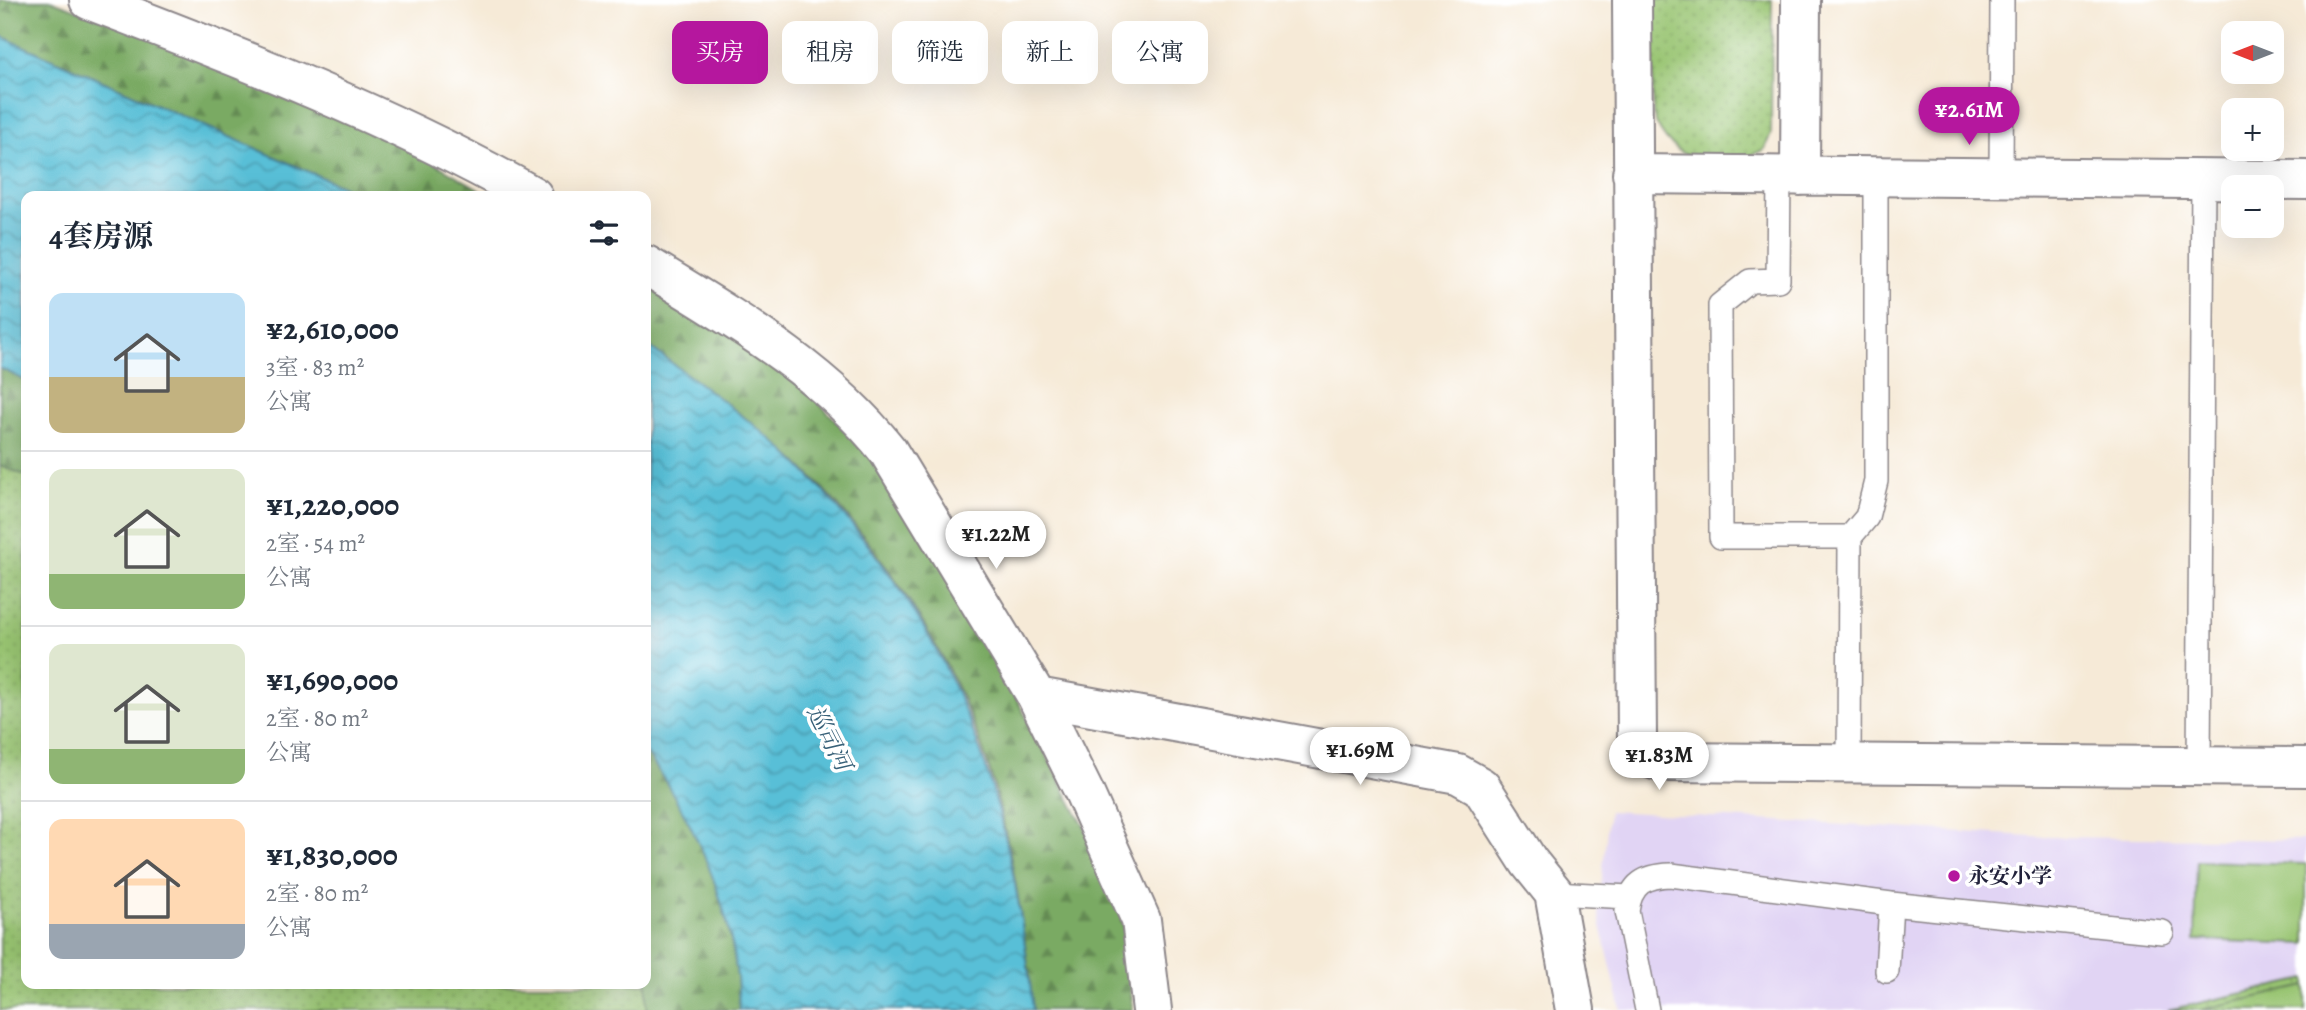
<!DOCTYPE html>
<html lang="zh">
<head>
<meta charset="utf-8">
<style>
	body { margin:0; font-family:Alegreya,"Noto Serif SC",serif; background:#f2f2f3; color:#1f2937; height:100vh; display:flex; flex-direction:column; font-size:26px; white-space:nowrap }
	* { box-sizing:border-box; margin:0 }
	p { font-size:23px; color:#747a83 }
	.icon { flex:none; width:38px; height:38px; fill:none; stroke:currentColor; stroke-width:2; stroke-linecap:round; stroke-linejoin:round }
	.map { position:relative; flex:1; overflow:hidden }
	.panel { position:absolute; left:21px; top:191px; width:630px; height:798px; display:flex; flex-direction:column; background:#fff; border-radius:14px; box-shadow:0 7px 28px #0002 }
	.panel>* { flex:none }
	.top-card { position:absolute; left:672px; top:21px; width:665px; height:63px; display:flex; gap:14px }
	.needle { width:46px; rotate:270deg }
	.fabs { position:absolute; left:2221px; top:21px; display:grid; gap:14px }
	.fabs a { display:grid; place-items:center; width:63px; height:63px; border-radius:14px; background:#fff; box-shadow:0 7px 28px #0002; font-size:35px }
	.price { position:absolute; translate:-50% -60px; padding:0 16px; border-radius:24px; background:#fff; color:#222; font-size:23px; line-height:46px; filter:drop-shadow(0 2px 4px #0008) }
	.price::after { content:''; position:absolute; left:50%; top:42px; width:21px; height:16px; margin-left:-10px; background:inherit; clip-path:polygon(0 0,100% 0,50% 100%) }
	.price.active { background:#b5179e; color:#fff }
	ul { padding:0; list-style:none }
	li { display:flex; align-items:center; gap:21px; height:175px; padding:0 28px }
	li+li { border-top:2px solid #e0e1e3 }
	li span { display:grid; place-items:center; flex:none; width:196px; height:140px; border-radius:14px; color:#555 }
	li>.icon { margin-inline-start:auto }
	span .icon { width:84px; height:84px; fill:#fffc; stroke-width:1 }
	li b { font-size:30px }
	h2 { display:flex; justify-content:space-between; align-items:center; height:84px; padding:0 28px; font-size:30px }
	.tag { padding:0 24px; border-radius:14px; background:#fff; box-shadow:0 7px 28px #0002; font-size:24px; line-height:63px }
	.tag.active { background:#b5179e; color:#fff }
	.map>svg:first-child { display:block }
	.built { fill:#e1d4f4 }
	.green { fill:url(#green-dots); stroke:#5d7356; stroke-width:2 }
	.forest { fill:url(#forest-firs); stroke:#4e664f; stroke-width:2 }
	.pitch { fill:#98c471; stroke:#5d7356; stroke-width:2 }
	.water { fill:url(#water-waves); stroke:#3e7089; stroke-width:2 }
	.lines { fill:none; stroke-linecap:round; stroke-linejoin:round }
	.lane-casing { stroke:#8c8689; stroke-width:26 }
	.street-casing { stroke:#8c8689; stroke-width:42 }
	.lane { stroke:#fff; stroke-width:23 }
	.street { stroke:#fff; stroke-width:38 }
	.poi-dot { fill:#b5179e; stroke:#fff; stroke-width:2.5 }
	.labels { text-anchor:middle; dominant-baseline:central; stroke-width:7; stroke-linejoin:round; paint-order:stroke }
	.poi-label { font-size:21px; font-weight:bold; fill:#22223b; stroke:#fff; text-anchor:start }
	.water-label { font-size:23px; font-style:italic; fill:#386179; stroke:#fff }
</style>
</head>
<body>
<div class="map">
<svg width="2306" height="1010" viewBox="0 0 2306 1010">
	<defs>
		<pattern id="green-dots" width="8" height="8" patternUnits="userSpaceOnUse" patternTransform="scale(1.75)"><rect width="8" height="8" fill="#98c471"/><path d="M2 2h.1M6 6h.1" fill="none" stroke="#83a863" stroke-width="1.8" stroke-linecap="round"/></pattern>
		<pattern id="forest-firs" width="22" height="20" patternUnits="userSpaceOnUse" patternTransform="scale(1.75)"><rect width="22" height="20" fill="#7aaa63"/><path d="M5 1l3.5 6h-7zM16 11l3.5 6h-7z" fill="#648a53"/></pattern>
		<pattern id="water-waves" width="16" height="10" patternUnits="userSpaceOnUse" patternTransform="scale(1.75)"><rect width="16" height="10" fill="#59bfd7"/><path d="M0 5q4-4 8 0t8 0" fill="none" stroke="#499bb0"/></pattern>
	</defs>
	<rect width="100%" height="100%" fill="#fff"/>
	<filter id="ink" filterUnits="userSpaceOnUse"><feTurbulence type="fractalNoise" baseFrequency=".0143" numOctaves="2"/><feDisplacementMap in="SourceGraphic" scale="14" xChannelSelector="R" yChannelSelector="G"/><feConvolveMatrix kernelMatrix="1 2 1 2 8 2 1 2 1" color-interpolation-filters="sRGB"/></filter>
	<filter id="wash" filterUnits="userSpaceOnUse"><feTurbulence type="fractalNoise" baseFrequency=".00686" numOctaves="4" result="noise"/><feDisplacementMap in="SourceGraphic" scale="28" xChannelSelector="R" yChannelSelector="G"/><feGaussianBlur stdDeviation="1.57" result="paint"/><feColorMatrix in="noise" values="0 0 0 0 0 0 0 0 0 0 0 0 0 0 0 0 0 1.4 0 .05"/><feComposite in="paint" operator="in"/></filter>
	<g filter="url(#wash)">
		<rect width="100%" height="100%" fill="#f6ead7"/>
		<path class="built" d="M 1609,811 L 2048,837 L 2306,840 L 2306,1010 L 1621,1010 L 1598,913 Z"/>
		<path class="green" d="M 1654,0 L 1772,0 L 1771,133 L 1764,150 C 1718,170 1672,167 1653,115 Z
			M 0,368 L 26,381 L 26,984 L 646,984 L 646,752 L 739,1010 L 0,1010 Z
			M 2306,979 L 2306,1010 L 2168,1010 Z"/>
		<path class="forest" d="M 0,0 L 50,0 L 251,74 L 398,142 L 491,196 L 364,196 L 0,36 Z
			M 646,286 L 783,366 L 885,471 L 969,609 L 1095,847 L 1121,904 L 1133,1010 L 1033,1010 C 1025,935 1014,859 994,785 C 959,661 874,529 777,444 C 735,408 690,377 646,344 Z
			M 0,368 L 26,381 L 26,476 L 0,465 Z
			M 646,752 C 698,826 738,918 739,1010 L 647,1010 Z"/>
		<path class="pitch" d="M 2197,861 L 2306,864 L 2306,944 L 2195,940 Z
			M 2306,986 L 2306,1010 L 2200,1010 Z"/>
		<path class="water" d="M 0,36 L 364,196 L 26,196 L 26,381 L 0,368 Z
			M 646,344 C 690,377 735,408 777,444 C 805,469 829,497 853,526 C 974,672 1014,825 1033,1010 L 739,1010 C 738,918 698,826 646,752 Z"/>
	</g>
	<g filter="url(#ink)">
		<g class="lines">
			<defs>
				<path id="lane" d="M 1779,175 L 1778,280 L 1750,281 L 1720,305 L 1721,537 L 1850,537
					M 2001,177 L 2002,0
					M 1849,764 L 1850,537 L 1867,517 L 1876,481 L 1876,176
					M 2199,767 L 2203,179
					M 1554,893 L 1629,897
					M 1891,904 L 2162,932
					M 1647,1010 L 1627,911 C 1631,883 1645,876 1671,875 L 1891,904 L 1887,971"/>
				<path id="street" d="M 89,0 C 241,58 391,116 533,196
					M 1632,0 L 1637,739 C 1641,754 1646,758 1661,762 L 2306,767
					M 1632,174 L 2306,180
					M 1800,176 L 1801,0
					M 646,265 C 734,319 823,369 888,451 L 1037,697 L 1084,792 L 1141,920 L 1152,1010
					M 1037,697 L 1458,774 L 1481,787 L 1529,862 L 1554,893 L 1575,1010"/>
			</defs>
			<use href="#lane" class="lane-casing"/>
			<use href="#street" class="street-casing"/>
			<use href="#lane" class="lane"/>
			<use href="#street" class="street"/>
		</g>
	</g>
	<circle class="poi-dot" cx="1954" cy="876" r="7"/>
	<g class="labels">
		<g class="poi-label">
			<text x="1968" y="876">永安小学</text>
		</g>
		<g class="water-label">
			<text transform="translate(829 738) rotate(63)">巡司河</text>
		</g>
	</g>
</svg>
<div class="fabs">
<a><svg class="needle" viewBox="-14 -14 28 28"><path d="M0-13l5 13h-10z" fill="#e53935"/><path d="M0 13l5-13h-10z" fill="#747a83"/></svg></a>
<a>+</a>
<a>−</a>
</div>
<b class="price active" style="left:1969px;top:147px">¥2.61M</b>
<b class="price" style="left:996px;top:571px">¥1.22M</b>
<b class="price" style="left:1360px;top:787px">¥1.69M</b>
<b class="price" style="left:1659px;top:792px">¥1.83M</b>
<div class="top-card">
<a class="tag active">买房</a>
<a class="tag">租房</a>
<a class="tag">筛选</a>
<a class="tag">新上</a>
<a class="tag">公寓</a>
</div>
<section class="panel">
<h2>4套房源<svg class="icon" aria-label="filters" viewBox="0 0 24 24"><path d="M4 7h16M4 17h16"/><circle cx="9" cy="7" r="2"/><circle cx="15" cy="17" r="2"/></svg></h2>
<ul>
<li><span style="background:linear-gradient(#bfe0f5 60%,#c2b280 0)"><svg class="icon" aria-label="home" viewBox="0 0 24 24"><path d="M3 11l9-7 9 7M6 9v11h12V9"/></svg></span><div><b>¥2,610,000</b><p>3室 · 83 m²</p><p>公寓</p></div></li>
<li><span style="background:linear-gradient(#dfe7d0 75%,#8fb573 0)"><svg class="icon" aria-label="home" viewBox="0 0 24 24"><path d="M3 11l9-7 9 7M6 9v11h12V9"/></svg></span><div><b>¥1,220,000</b><p>2室 · 54 m²</p><p>公寓</p></div></li>
<li><span style="background:linear-gradient(#dfe7d0 75%,#8fb573 0)"><svg class="icon" aria-label="home" viewBox="0 0 24 24"><path d="M3 11l9-7 9 7M6 9v11h12V9"/></svg></span><div><b>¥1,690,000</b><p>2室 · 80 m²</p><p>公寓</p></div></li>
<li><span style="background:linear-gradient(#ffd9b3 75%,#9aa5b1 0)"><svg class="icon" aria-label="home" viewBox="0 0 24 24"><path d="M3 11l9-7 9 7M6 9v11h12V9"/></svg></span><div><b>¥1,830,000</b><p>2室 · 80 m²</p><p>公寓</p></div></li>
</ul>
</section>
</div>
</body>
</html>
